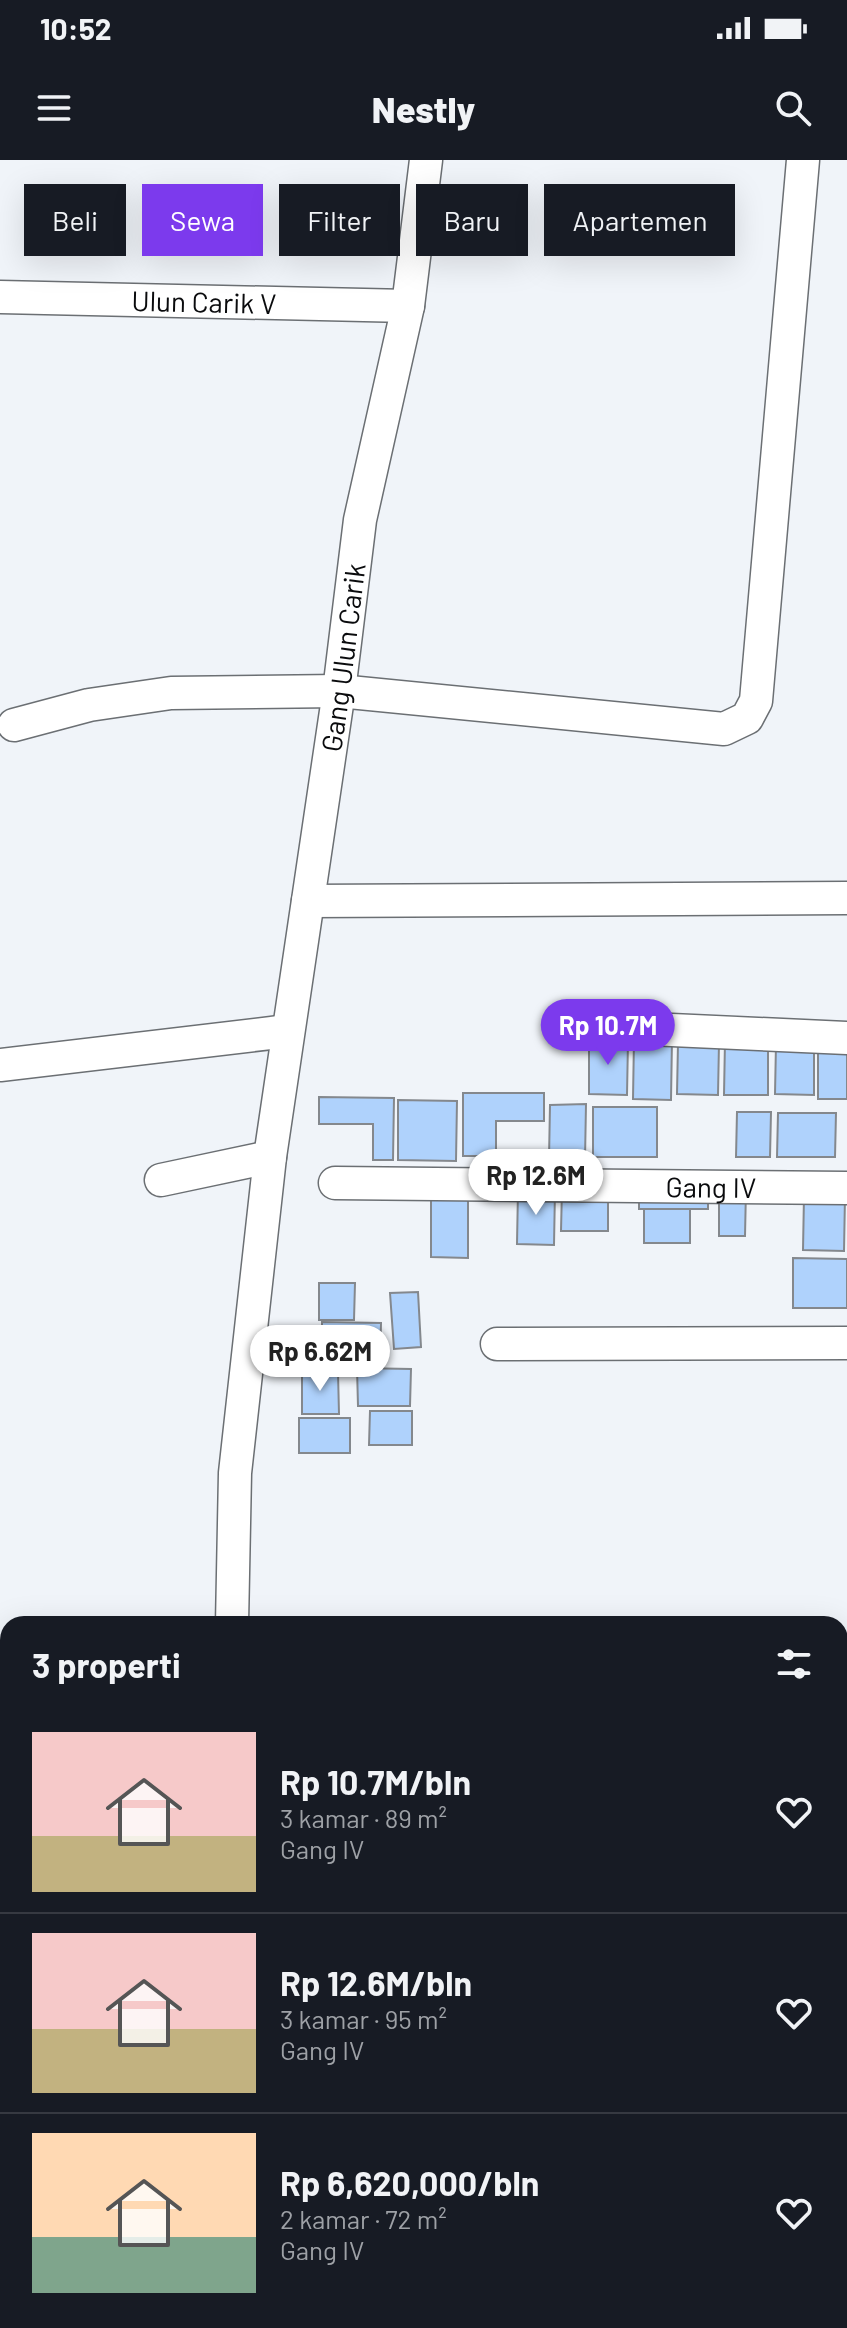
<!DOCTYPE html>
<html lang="id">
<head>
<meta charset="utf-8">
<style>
	body { margin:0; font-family:Barlow,sans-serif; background:#242831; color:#f1f3f6; height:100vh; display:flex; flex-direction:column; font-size:30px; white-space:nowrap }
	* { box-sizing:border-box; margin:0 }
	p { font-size:26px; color:#9ea1a6 }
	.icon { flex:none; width:44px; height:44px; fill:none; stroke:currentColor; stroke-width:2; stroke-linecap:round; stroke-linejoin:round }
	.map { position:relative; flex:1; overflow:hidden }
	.panel { position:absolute; left:0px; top:1456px; width:848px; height:712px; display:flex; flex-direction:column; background:#171b24; border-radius:24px 24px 0 0; box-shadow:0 8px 32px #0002 }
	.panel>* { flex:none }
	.top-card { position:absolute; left:24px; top:24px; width:800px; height:72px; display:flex; gap:16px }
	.price { position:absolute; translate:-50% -68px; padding:0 18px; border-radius:28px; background:#fff; color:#222; font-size:26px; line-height:52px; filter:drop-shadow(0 2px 4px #0008) }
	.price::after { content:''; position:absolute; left:50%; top:48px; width:24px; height:18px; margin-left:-12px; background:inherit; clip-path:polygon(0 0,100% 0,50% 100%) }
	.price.current { background:#7c3aed; color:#fff }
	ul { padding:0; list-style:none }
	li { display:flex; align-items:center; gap:24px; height:200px; padding:0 32px }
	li+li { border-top:2px solid #363941 }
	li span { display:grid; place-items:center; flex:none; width:224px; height:160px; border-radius:0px; color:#555 }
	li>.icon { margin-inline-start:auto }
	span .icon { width:96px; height:96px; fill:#fffc; stroke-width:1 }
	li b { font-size:34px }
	h2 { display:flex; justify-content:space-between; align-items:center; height:96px; padding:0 32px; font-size:34px }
	.tag { padding:0 28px; border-radius:0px; background:#171b24; box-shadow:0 8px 32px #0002; font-size:28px; line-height:72px }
	.tag.current { background:#7c3aed; color:#fff }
	.status { display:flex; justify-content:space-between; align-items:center; height:56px; padding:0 40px; background:#171b24; direction:ltr }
	.status svg { height:22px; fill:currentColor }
	header { display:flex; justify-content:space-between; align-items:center; height:104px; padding:0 32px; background:#171b24; font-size:36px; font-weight:800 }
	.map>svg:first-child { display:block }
	.building { fill:#afd2fc; stroke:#84888d; stroke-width:2 }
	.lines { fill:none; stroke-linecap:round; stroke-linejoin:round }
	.street-casing { stroke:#6b6f73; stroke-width:35 }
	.street { stroke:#fff; stroke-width:32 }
	.labels { text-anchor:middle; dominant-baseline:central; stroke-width:6; stroke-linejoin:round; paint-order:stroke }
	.street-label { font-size:28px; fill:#0a0b0d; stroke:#fff }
</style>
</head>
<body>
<div class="status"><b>10:52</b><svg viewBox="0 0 49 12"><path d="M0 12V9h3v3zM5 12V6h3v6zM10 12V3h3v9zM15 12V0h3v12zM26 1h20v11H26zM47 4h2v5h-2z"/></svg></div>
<header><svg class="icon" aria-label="menu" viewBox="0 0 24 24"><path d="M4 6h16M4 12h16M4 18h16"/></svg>Nestly<svg class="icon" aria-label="search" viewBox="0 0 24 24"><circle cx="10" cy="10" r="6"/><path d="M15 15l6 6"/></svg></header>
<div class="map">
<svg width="847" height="2168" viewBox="0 0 847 2168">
	<rect width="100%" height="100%" fill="#f0f4f9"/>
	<path class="building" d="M 634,879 L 672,879 L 671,940 L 633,939 Z
		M 589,880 L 628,881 L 627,935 L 589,934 Z
		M 725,881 L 768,882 L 768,935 L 724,935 Z
		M 678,883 L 719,883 L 718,935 L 677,934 Z
		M 776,884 L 814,885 L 814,935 L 775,934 Z
		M 818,885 L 847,885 L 847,939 L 818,939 Z
		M 463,933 L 544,933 L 544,961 L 496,961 L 496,996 L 463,996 Z
		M 319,937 L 394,938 L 393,1000 L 373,1000 L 373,964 L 319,964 Z
		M 398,940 L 457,941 L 456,1001 L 398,1000 Z
		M 586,944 L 585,999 L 549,999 L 550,945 Z
		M 593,947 L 657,947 L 657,997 L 593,997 Z
		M 737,952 L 771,952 L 770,997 L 736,997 Z
		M 778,953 L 836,953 L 835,997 L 777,997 Z
		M 639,1028 L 708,1028 L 708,1049 L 639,1049 Z
		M 562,1029 L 608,1029 L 608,1071 L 561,1071 Z
		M 719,1029 L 746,1029 L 745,1076 L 719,1076 Z
		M 518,1030 L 555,1030 L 554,1085 L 517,1084 Z
		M 431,1032 L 468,1032 L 468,1098 L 431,1097 Z
		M 804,1036 L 845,1036 L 844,1091 L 803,1090 Z
		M 644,1049 L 690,1049 L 690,1083 L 644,1083 Z
		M 793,1098 L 847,1099 L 847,1148 L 793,1148 Z
		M 319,1123 L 355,1123 L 354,1160 L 319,1160 Z
		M 418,1132 L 421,1187 L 394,1189 L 390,1133 Z
		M 322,1162 L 381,1163 L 380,1203 L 322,1202 Z
		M 357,1208 L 411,1209 L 410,1246 L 358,1246 Z
		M 302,1212 L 338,1212 L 339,1254 L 302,1254 Z
		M 370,1251 L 412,1251 L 412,1285 L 369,1285 Z
		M 299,1258 L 350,1258 L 350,1293 L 299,1293 Z
		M 0,2152 L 8,2152 L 8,2160 L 45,2160 L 45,2168 L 0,2168 Z"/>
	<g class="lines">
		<defs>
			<g id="street">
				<path id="s1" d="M 0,137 L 408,146"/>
				<path d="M 14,565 L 89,545 L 171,533 L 339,531 L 724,569 L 747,558 L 756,541 L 803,0"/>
				<path d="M 308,741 L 847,738"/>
				<path d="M 628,868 L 847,878"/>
				<path d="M 0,905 L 288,871"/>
				<path d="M 161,1020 L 270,997"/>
				<path id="s2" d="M 335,1023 L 847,1028"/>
				<path d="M 497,1184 L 847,1183"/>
				<path id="s3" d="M 232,1464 L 235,1313 L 270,997 L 339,531 L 360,360 L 408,146 L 426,0"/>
				<path d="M 840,1634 L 847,1634"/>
				<path d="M 0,1858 L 8,1857"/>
				<path d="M 91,2168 L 93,2160"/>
			</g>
		</defs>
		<use href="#street" class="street-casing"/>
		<use href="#street" class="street"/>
	</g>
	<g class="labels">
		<g class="street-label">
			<text stroke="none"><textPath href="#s1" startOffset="204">Ulun Carik V</textPath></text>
			<text stroke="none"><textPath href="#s3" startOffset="974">Gang Ulun Carik</textPath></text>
			<text stroke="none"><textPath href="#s2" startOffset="376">Gang IV</textPath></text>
		</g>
	</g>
</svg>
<b class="price current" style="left:608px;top:907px">Rp 10.7M</b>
<b class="price" style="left:536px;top:1057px">Rp 12.6M</b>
<b class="price" style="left:320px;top:1233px">Rp 6.62M</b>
<div class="top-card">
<a class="tag">Beli</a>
<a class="tag current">Sewa</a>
<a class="tag">Filter</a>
<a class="tag">Baru</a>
<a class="tag">Apartemen</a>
</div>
<section class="panel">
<h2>3 properti<svg class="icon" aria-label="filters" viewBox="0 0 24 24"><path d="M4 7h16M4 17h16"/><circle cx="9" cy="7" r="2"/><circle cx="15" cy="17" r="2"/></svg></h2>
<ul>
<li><span style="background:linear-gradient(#f6c9c9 65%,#c2b280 0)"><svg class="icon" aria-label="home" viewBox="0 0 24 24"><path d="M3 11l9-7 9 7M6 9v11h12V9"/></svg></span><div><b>Rp 10.7M/bln</b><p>3 kamar · 89 m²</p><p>Gang IV</p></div><svg class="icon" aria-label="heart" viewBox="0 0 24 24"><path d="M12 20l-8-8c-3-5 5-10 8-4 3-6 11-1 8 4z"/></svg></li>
<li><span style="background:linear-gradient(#f6c9c9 60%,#c2b280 0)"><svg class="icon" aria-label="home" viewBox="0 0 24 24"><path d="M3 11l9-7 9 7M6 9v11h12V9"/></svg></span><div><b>Rp 12.6M/bln</b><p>3 kamar · 95 m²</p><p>Gang IV</p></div><svg class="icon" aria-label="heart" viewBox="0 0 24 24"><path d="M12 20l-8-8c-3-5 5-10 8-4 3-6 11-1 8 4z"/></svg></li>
<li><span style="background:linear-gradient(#ffd9b3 65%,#7fa58c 0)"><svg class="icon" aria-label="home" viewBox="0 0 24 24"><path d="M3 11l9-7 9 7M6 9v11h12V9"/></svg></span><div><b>Rp 6,620,000/bln</b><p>2 kamar · 72 m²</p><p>Gang IV</p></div><svg class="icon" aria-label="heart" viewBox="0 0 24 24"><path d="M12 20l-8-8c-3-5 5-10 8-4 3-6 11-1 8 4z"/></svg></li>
</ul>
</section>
</div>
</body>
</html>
